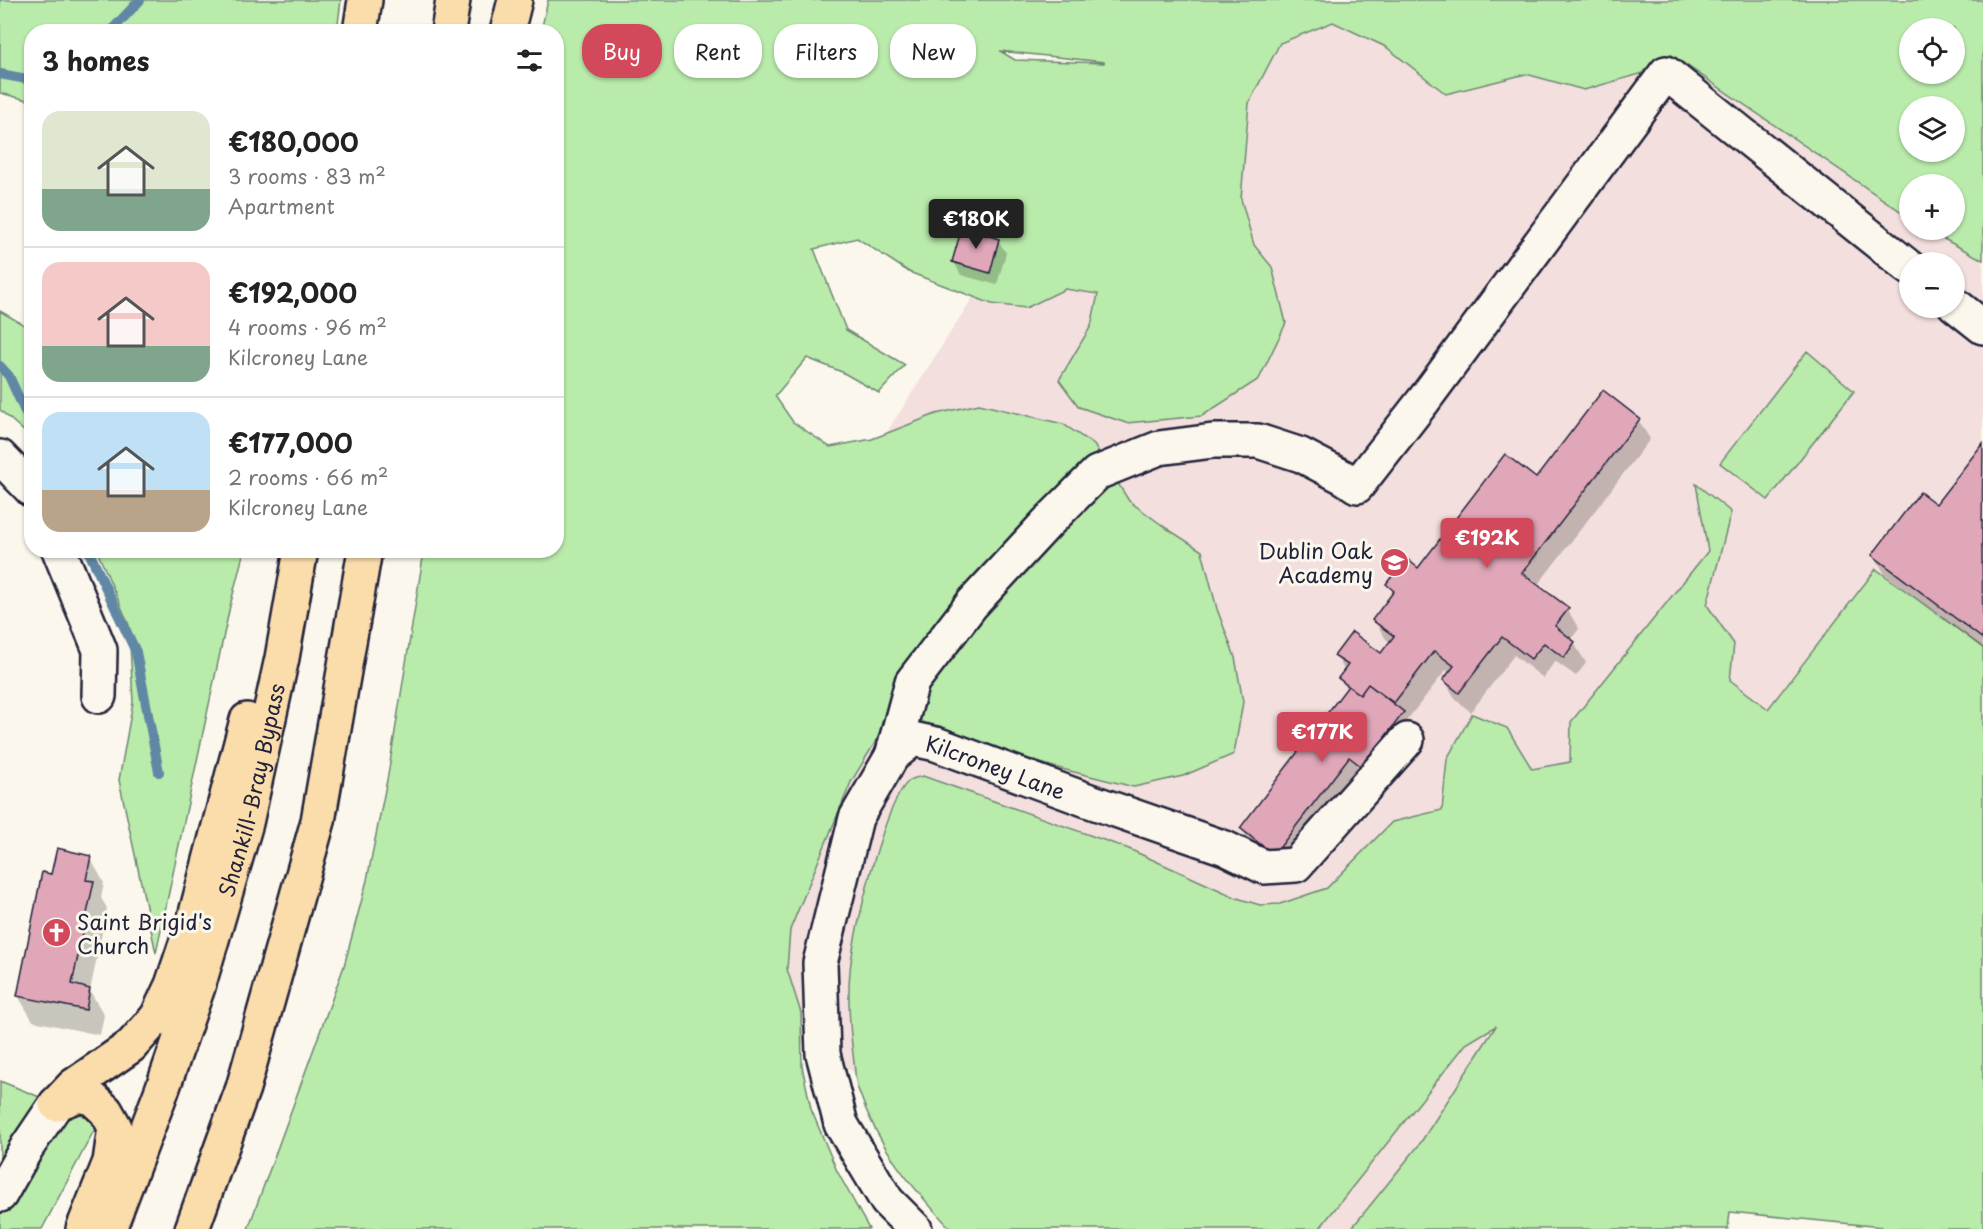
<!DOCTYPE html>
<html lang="en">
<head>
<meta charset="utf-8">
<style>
	body { margin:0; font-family:"Playpen Sans",sans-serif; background:#f6f6f6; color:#222; height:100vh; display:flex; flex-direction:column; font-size:22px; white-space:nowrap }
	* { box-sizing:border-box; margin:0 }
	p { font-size:20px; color:#767676 }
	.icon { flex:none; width:33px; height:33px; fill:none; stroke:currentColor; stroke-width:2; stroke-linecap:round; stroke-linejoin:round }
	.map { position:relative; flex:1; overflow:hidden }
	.side { position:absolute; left:24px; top:24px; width:540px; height:534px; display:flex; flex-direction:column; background:#fff; border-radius:24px; box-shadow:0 2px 4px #0004 }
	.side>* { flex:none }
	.banner { position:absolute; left:582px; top:24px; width:570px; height:54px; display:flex; gap:12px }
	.controls { position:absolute; left:1899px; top:18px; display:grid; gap:12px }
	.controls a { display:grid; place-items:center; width:66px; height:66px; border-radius:50%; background:#fff; box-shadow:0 2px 4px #0004; font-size:30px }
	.price { position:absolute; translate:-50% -51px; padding:0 14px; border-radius:6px; background:#d1495b; color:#fff; font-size:20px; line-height:39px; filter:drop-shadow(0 2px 3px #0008) }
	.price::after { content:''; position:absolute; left:50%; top:36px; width:18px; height:14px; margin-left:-9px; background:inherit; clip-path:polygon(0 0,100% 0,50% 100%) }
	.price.selected { background:#222; color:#fff }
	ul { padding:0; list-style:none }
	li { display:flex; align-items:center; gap:18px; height:150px; padding:0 18px }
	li+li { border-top:2px solid #e0e0e0 }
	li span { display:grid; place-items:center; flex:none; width:168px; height:120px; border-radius:18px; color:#555 }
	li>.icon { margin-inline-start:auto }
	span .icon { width:72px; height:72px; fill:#fffc; stroke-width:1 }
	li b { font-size:26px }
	h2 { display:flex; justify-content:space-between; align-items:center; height:72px; padding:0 18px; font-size:26px }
	.chip { padding:0 21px; border-radius:24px; background:#fff; box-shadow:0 2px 4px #0004; font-size:21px; line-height:54px }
	.chip.selected { background:#d1495b; color:#fff }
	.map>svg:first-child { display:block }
	.built { fill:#f3dfdd; fill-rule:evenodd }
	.green { fill:#b9ebab; stroke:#6e8673; stroke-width:1.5; fill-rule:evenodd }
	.shadow { fill:#0003 }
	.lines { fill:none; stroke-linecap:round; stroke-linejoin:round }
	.stream { stroke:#6188a5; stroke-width:10 }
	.building { fill:#e0a7b9; stroke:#22223b; stroke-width:1.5 }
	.minor-casing { stroke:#22223b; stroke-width:38 }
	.highway-casing { stroke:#22223b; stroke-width:38 }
	.minor { stroke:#fbf7ec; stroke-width:33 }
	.highway { stroke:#faddab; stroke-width:33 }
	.labels { text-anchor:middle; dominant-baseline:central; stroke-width:6; stroke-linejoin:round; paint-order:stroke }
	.poi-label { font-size:21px; fill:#22223b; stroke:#fbf7ec; text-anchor:end }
	.street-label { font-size:21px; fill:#22223b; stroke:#fbf7ec }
</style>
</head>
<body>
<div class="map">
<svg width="1983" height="1229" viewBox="0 0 1983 1229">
	<rect width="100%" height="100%" fill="#fbf7ec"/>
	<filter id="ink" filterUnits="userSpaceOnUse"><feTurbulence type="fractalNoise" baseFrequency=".0167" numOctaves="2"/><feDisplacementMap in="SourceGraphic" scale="12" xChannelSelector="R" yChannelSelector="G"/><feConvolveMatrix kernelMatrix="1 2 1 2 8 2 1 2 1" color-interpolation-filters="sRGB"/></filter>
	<g filter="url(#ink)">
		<path class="built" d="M 1983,0 L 1983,816 L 1369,1229 L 1015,1229 L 877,1086 L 580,914 L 1152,16 ZM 1910,28 L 1954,28 L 1954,74 L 1910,74 ZM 1910,106 L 1954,106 L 1954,152 L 1910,152 ZM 1910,184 L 1954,184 L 1954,230 L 1910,230 ZM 1910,262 L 1954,262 L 1954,308 L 1910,308 Z"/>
		<path class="green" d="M 0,0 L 341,0 L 337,31 L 32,32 L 31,101 L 0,93 Z
			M 548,0 L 1983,0 L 1983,260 L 1927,230 L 1954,230 L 1954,184 L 1910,184 L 1909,217 L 1670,54 L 1650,71 L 1584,90 L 1526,74 L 1446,94 L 1386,47 L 1333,22 L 1280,43 L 1249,103 L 1241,199 L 1254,245 L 1272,267 L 1286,323 L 1259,379 L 1202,416 L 1126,423 L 1079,407 L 1059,380 L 1091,326 L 1098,294 L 1065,289 L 1026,308 L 992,304 L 909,272 L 857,238 L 814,249 L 846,330 L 905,365 L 879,393 L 842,372 L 807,358 L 775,396 L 793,422 L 830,447 L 872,439 L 936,414 L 979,404 L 1063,424 L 1094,445 L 1129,501 L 1166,528 L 1202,551 L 1217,609 L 1235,657 L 1243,702 L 1234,754 L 1183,776 L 1134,787 L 1054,767 L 927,729 L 877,739 L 851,782 L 790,930 L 787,969 L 801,1013 L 802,1066 L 811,1109 L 837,1171 L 869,1229 L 248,1229 L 344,966 L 367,880 L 388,775 L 424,551 L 556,550 L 556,32 L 541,31 ZM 1910,28 L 1954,28 L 1954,74 L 1910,74 ZM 1000,51 L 1104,62 L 1104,63 L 1015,60 ZM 1910,106 L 1954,106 L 1954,152 L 1910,152 Z
			M 0,311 L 31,329 L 31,442 L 26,433 L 0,410 Z
			M 1807,351 L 1854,391 L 1768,500 L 1720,463 Z
			M 1696,484 L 1731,512 L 1707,605 L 1734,644 L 1730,680 L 1768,709 L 1876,569 L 1983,648 L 1983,1229 L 1882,1229 L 1882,1227 L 1730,1212 L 1728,1229 L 1351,1229 L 1419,1145 L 1496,1026 L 1466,1044 L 1319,1229 L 951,1229 C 909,1184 879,1149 858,1089 C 855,1081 855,1071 854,1062 C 850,1032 847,1001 850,971 C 853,936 884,800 910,780 C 913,778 919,777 923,776 L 1129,849 L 1237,898 L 1260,905 L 1280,904 L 1327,888 L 1392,822 L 1442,810 L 1447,759 L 1472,714 L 1507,728 L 1532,769 L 1570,762 L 1571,722 L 1708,551 Z
			M 97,551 L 244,551 L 230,606 L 156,953 L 119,780 L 133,702 L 129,625 Z
			M 0,1081 L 99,1121 L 42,1229 L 0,1229 Z"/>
		<path class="shadow" d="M 998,240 L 1006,253 L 997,285 L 961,275 L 954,262 Z
			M 1638,420 L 1650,439 L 1537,586 L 1567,609 L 1579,629 L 1570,640 L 1574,643 L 1586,663 L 1576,676 L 1555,661 L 1543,678 L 1514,655 L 1471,712 L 1456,700 L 1445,681 L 1450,673 L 1446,670 L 1407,720 L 1414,732 L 1286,873 L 1253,848 L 1242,828 L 1347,690 L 1340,678 L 1345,671 L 1336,656 L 1381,656 L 1391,643 L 1386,639 L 1374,620 L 1394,594 L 1388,584 L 1418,570 L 1536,480 Z
			M 1983,445 L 1983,649 L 1885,574 L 1874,555 L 1936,506 Z
			M 90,857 L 104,883 L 101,898 L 107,908 L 90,991 L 104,1015 L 100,1035 L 33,1021 L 18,996 L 53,876 Z"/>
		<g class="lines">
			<path class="stream" d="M 110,32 L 140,0
				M 0,74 L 32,80
				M 0,366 L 9,376 L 32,427
				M 88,550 L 136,652 L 159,772"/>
		</g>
		<path class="building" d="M 962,227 L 999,239 L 990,273 L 952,262 Z
			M 1603,390 L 1640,419 L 1522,573 L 1569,608 L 1555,626 L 1575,642 L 1564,658 L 1544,643 L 1531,659 L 1502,637 L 1459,693 L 1443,680 L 1454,666 L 1434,651 L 1394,703 L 1368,684 L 1360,695 L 1338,678 L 1348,665 L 1334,656 L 1352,632 L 1381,653 L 1394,636 L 1372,620 L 1394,591 L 1386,584 L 1406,558 L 1418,568 L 1505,454 L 1536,478 Z
			M 1983,443 L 1982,541 L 1983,639 L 1872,555 L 1920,492 L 1936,504 Z
			M 1368,684 L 1404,712 L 1362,767 L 1349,757 L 1274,855 L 1240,828 L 1348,686 L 1360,695 Z
			M 57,848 L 91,856 L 86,880 L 94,881 L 72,984 L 90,989 L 86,1010 L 17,996 L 42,872 L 51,874 Z"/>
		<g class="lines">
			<defs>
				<g id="minor">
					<path d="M 1954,304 L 1983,327"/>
					<path d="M 0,457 L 32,490"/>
					<path d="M 59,550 L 100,650 L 99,696"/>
					<path d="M 892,756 L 912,682 L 972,604 L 1047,523 L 1097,473 L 1159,448 L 1213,441 L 1258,441 L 1301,455 L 1345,478 L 1357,486 L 1424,400 L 1666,73 L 1910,268"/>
					<path d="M 0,1195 L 27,1147 L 56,1104"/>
					<path id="s1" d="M 915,1229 L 887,1201 L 841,1124 L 823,1054 L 820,963 L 856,818 L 892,756 L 913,739 L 936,744 L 1087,800 L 1225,848 L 1264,867 L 1296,865 L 1407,740"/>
				</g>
				<g id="highway">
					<path d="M 360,32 L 365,0"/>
					<path d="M 448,32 L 453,0"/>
					<path d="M 507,32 L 515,0"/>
					<path d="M 56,1104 L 73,1086 L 131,1046 L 157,1017 L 172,985 L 195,917 L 247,720"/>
					<path d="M 56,1104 L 78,1095 L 92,1098 L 106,1111 L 115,1127 L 110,1162 L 83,1229"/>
					<path id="s2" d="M 109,1229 L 162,1090 L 198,987 L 246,823 L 282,658 L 301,550"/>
					<path d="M 192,1229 L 243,1088 L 318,821 L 365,550"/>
				</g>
			</defs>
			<use href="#minor" class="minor-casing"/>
			<use href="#highway" class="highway-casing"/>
			<use href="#minor" class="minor"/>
			<use href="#highway" class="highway"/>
		</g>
	</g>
	<defs>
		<symbol id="school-disc" viewBox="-11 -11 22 22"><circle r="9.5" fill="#d1495b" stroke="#fbf7ec"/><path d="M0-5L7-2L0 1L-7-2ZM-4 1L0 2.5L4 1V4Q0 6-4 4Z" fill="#fff"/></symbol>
		<symbol id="church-disc" viewBox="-11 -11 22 22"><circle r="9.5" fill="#d1495b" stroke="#fbf7ec"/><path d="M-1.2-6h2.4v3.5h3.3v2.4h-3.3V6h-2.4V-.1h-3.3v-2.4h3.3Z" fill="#fff"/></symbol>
	</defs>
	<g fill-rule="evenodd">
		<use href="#school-disc" x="1378" y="546" width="33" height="33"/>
		<use href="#church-disc" x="40" y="916" width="33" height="33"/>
	</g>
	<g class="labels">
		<g class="poi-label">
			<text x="1373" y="550">Dublin Oak<tspan x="1373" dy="24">Academy</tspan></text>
			<text x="77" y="921" text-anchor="start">Saint Brigid's<tspan x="77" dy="24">Church</tspan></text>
		</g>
		<g class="street-label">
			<text stroke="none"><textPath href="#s1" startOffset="628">Kilcroney Lane</textPath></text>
			<text stroke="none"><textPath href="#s2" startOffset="462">Shankill-Bray Bypass</textPath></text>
		</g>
	</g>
</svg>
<div class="controls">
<a><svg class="icon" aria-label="locate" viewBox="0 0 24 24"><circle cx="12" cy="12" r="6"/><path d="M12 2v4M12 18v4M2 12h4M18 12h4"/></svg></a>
<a><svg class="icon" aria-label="layers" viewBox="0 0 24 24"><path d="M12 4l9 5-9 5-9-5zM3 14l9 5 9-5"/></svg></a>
<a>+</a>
<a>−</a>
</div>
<b class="price selected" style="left:976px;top:250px">€180K</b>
<b class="price" style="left:1487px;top:569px">€192K</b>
<b class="price" style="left:1322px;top:763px">€177K</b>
<div class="banner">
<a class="chip selected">Buy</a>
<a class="chip">Rent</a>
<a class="chip">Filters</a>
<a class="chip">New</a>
</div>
<section class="side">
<h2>3 homes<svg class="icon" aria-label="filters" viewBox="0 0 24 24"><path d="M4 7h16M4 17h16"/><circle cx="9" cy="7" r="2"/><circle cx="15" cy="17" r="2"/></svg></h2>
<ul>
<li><span style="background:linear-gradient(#dfe7d0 65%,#7fa58c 0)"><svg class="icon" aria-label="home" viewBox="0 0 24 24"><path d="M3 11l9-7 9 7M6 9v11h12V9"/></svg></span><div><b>€180,000</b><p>3 rooms · 83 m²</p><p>Apartment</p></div></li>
<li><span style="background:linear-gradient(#f6c9c9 70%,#7fa58c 0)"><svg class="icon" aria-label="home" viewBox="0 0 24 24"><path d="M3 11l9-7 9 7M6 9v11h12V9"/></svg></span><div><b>€192,000</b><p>4 rooms · 96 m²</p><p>Kilcroney Lane</p></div></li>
<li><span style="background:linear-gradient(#bfe0f5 65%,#b9a48a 0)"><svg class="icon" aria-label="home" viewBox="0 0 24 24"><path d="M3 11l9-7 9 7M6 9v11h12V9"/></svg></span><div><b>€177,000</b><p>2 rooms · 66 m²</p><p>Kilcroney Lane</p></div></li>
</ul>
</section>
</div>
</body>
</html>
